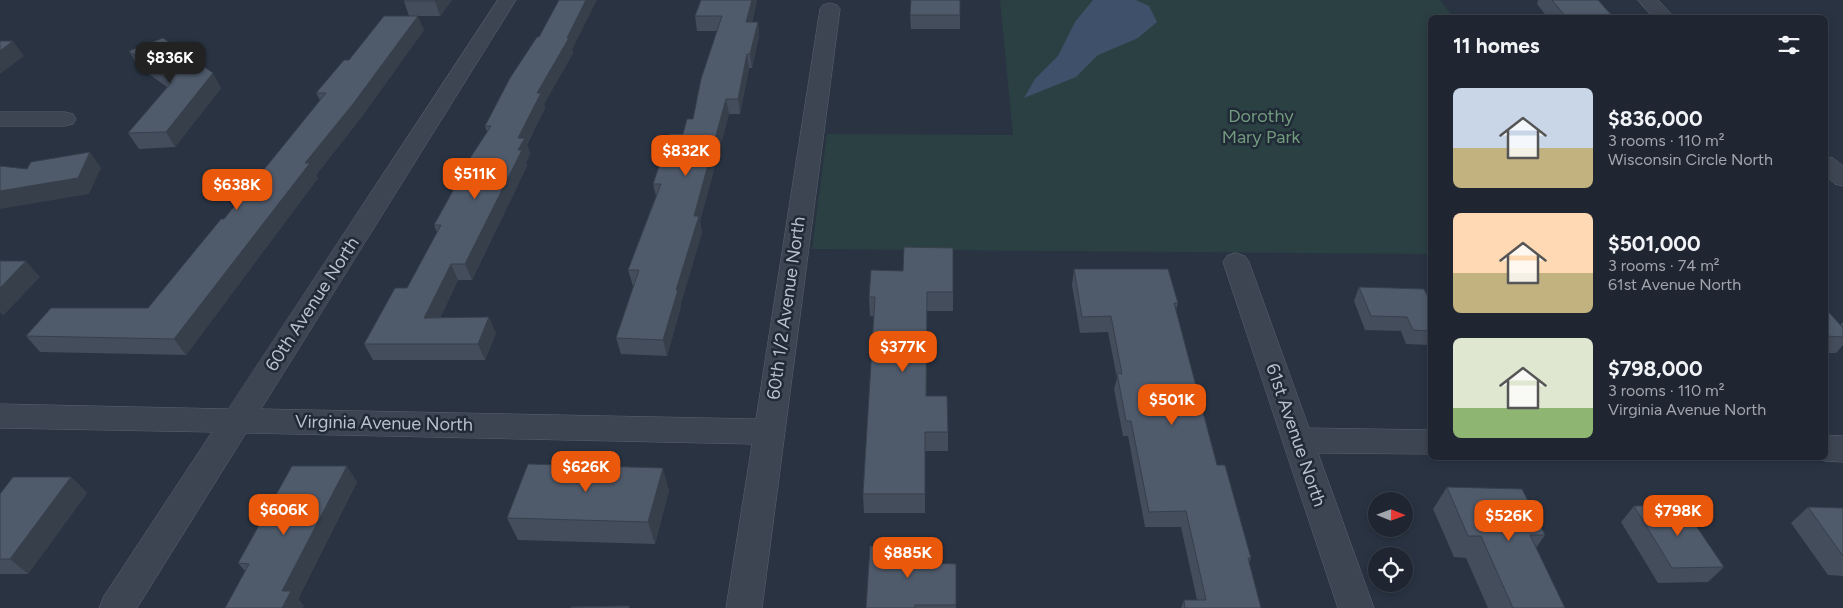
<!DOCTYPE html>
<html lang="en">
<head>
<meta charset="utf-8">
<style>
	body { margin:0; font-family:Figtree,sans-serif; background:#2c323e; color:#f1f3f6; height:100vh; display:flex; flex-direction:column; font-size:19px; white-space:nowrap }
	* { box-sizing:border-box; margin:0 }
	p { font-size:16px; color:#a1a5ac }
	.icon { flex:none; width:28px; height:28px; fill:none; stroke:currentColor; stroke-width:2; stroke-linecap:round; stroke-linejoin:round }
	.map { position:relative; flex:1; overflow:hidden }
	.panel { position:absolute; left:1428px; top:15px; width:400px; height:445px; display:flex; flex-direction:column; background:#1f2632; border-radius:8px; box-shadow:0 2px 8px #0003,0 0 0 1px #3c434d }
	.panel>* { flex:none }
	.needle { width:32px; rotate:91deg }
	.tools { position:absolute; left:1368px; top:492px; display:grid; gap:10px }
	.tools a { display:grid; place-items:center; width:45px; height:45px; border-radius:50%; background:#1f2632; box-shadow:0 2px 8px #0003,0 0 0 1px #3c434d; font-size:25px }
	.price { position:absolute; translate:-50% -42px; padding:0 11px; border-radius:10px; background:#ea580c; color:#fff; font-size:16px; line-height:32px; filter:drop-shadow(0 1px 2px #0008) }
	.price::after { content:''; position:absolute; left:50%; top:30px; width:15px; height:11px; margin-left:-8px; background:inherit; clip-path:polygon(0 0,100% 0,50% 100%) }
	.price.on { background:#222; color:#fff }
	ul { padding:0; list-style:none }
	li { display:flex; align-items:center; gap:15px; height:125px; padding:0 25px }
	li span { display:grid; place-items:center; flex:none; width:140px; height:100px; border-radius:8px; color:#555 }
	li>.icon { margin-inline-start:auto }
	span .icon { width:60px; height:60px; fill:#fffc; stroke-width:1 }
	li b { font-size:21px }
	h2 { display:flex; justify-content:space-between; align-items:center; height:60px; padding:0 25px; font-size:21px }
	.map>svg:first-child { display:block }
	.green { fill:#2b4043 }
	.water { fill:#3f506a }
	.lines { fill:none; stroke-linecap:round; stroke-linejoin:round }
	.minor-casing { stroke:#5b636f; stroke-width:1 }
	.tertiary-casing { stroke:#5b636f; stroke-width:1 }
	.minor { fill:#3d4552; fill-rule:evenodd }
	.tertiary { fill:#3d4552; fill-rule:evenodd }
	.wall { fill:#444d5c }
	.shaded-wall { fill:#373f4b }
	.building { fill:#4f5a6b; stroke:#373f4b }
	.labels { text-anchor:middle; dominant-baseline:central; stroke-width:5; stroke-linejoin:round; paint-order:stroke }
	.park-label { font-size:18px; fill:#729b7d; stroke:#212a37 }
	.street-label { font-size:18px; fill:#bac0cc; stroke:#212a37 }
</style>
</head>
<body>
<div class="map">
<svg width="1843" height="608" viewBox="0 0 1843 608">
	<rect width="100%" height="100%" fill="#293342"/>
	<path class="green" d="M 1000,0 L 1440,0 L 1453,17 L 1430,18 L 1430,254 L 812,249 L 827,134 L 1013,135 Z"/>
	<path class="water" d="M 1093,0 L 1136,0 L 1149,6 L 1157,22 L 1138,38 L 1098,55 L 1076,77 L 1024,98 L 1035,79 L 1058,56 L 1075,22 Z"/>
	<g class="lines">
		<defs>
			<path id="minor" d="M 498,0 L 516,0 L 261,409 L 756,419 L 820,9 L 823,5 L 830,3 L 837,5 L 840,9 L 762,608 L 726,608 L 752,444 L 246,433 L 137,608 L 99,608 L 104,596 L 212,432 L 0,428 L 0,404 L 228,409 Z
				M 0,112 L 65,112 L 73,114 L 76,119 L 73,124 L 65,126 L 0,126 Z
				M 1236,253 L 1245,256 L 1249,262 L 1309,428 L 1430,430 L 1430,454 L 1318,453 L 1374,608 L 1338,608 L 1223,262 L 1227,256 Z
				M 1825,435 L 1843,436 L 1843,462 L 1825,461 L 1816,458 L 1825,458 Z"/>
			<path id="tertiary" d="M 1638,0 L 1658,0 L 1675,18 L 1654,18 Z
				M 1825,156 L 1833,158 L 1843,166 L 1843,186 L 1835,184 L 1825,175 Z"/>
		</defs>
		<use href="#minor" class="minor-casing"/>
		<use href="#tertiary" class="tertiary-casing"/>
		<use href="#minor" class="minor"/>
		<use href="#tertiary" class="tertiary"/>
	</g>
	<path class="wall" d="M 405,0 L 452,0 L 440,16 L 409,16 L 404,1 Z
		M 701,0 L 757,0 L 752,22 L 758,22 L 759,36 L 752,68 L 749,68 L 740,114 L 729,114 L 700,221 L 702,232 L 681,303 L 681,306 L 667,356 L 621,354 L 616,338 L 634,286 L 633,286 L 628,270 L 656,196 L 653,184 L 693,119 L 717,31 L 697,31 L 695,16 Z
		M 1538,0 L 1598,0 L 1614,18 L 1548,18 L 1537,4 Z
		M 910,15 L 960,15 L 960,29 L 911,29 Z
		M 424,30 L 360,119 L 316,175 L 318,178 L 186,355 L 40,352 L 26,336 L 148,308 L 224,219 L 320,100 L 316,93 L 349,60 Z
		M 539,37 L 572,50 L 573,53 L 544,104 L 545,108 L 527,145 L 530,154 L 526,162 L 527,166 L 472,280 L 458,280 L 440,318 L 496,333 L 485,360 L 373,360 L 364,344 L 407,288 L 437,233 L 434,225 L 464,171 L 463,169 L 487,132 L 485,126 Z
		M 129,51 L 221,88 L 175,147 L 139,149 L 128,133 L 167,87 L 138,66 Z
		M 1074,269 L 1178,303 L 1176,310 L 1217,465 L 1251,558 L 1249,563 L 1261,608 L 1181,608 L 1184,600 L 1197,600 L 1181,527 L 1145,527 L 1128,436 L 1123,436 L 1114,389 L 1117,378 L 1108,332 L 1080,333 L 1072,285 Z
		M 903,271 L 953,292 L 953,311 L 927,311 L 926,396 L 948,432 L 948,451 L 925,451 L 925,513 L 864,513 L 863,494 L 874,316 L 870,316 L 869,297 Z
		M 1359,287 L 1430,301 L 1430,345 L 1406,344 L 1401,331 L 1365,330 L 1354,301 Z
		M 1825,308 L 1840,325 L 1843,322 L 1843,345 L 1836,353 L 1825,353 Z
		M 71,477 L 87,493 L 28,574 L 0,574 L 0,494 Z
		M 357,482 L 298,599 L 304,606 L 245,571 L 238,563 Z
		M 1447,487 L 1545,535 L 1536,548 L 1565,608 L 1488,608 L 1466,558 L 1454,557 L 1433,509 Z
		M 669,490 L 655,544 L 518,540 L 507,518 Z
		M 1634,506 L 1724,567 L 1708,582 L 1658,583 L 1621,522 Z
		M 1808,507 L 1843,508 L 1843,576 L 1828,575 L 1791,523 Z
		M 930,563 L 956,564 L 956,608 L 866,608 Z"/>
	<path class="shaded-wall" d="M 436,0 L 452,0 L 440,16 L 435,1 Z
		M 586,0 L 597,0 L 572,50 L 573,53 L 544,104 L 545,108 L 527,145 L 530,154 L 526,162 L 527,166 L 472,280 L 465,264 L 518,150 L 518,138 L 537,93 Z
		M 752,0 L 757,0 L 748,36 L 746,22 Z
		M 418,16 L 424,30 L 360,119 L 316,175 L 318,178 L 186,355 L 174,339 L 305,163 Z
		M 758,22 L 759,36 L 752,68 L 750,54 Z
		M 13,41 L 24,56 L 0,74 L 0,51 Z
		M 747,54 L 749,68 L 740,114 L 738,99 Z
		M 213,73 L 221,88 L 175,147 L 166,132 Z
		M 726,99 L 729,114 L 700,221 L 702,232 L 681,303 L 681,306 L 667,356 L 663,340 L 694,216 Z
		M 90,152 L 101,168 L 89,194 L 0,209 L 0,191 Z
		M 26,261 L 40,277 L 3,316 L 0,312 L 0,288 Z
		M 451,264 L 458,280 L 432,334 L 424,318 Z
		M 489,317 L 496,333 L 485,360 L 478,344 Z
		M 347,466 L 357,482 L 298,599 L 304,606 L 303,608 L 282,608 L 282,591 Z
		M 663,468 L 669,490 L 655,544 L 648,522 Z
		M 71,477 L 87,493 L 28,574 L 10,559 Z"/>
	<path class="building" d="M 405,0 L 436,0 L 435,1 L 404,1 Z
		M 559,0 L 586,0 L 567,38 L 569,38 L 537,93 L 541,93 L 518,138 L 525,138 L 518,150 L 522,150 L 465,264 L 451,264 L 424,318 L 489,317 L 478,344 L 364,344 L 395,288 L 407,288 L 441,225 L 434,225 L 465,169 L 463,169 L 491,126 L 485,126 L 510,78 L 537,37 L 539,37 Z
		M 701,0 L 752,0 L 746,22 L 758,22 L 750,54 L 747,54 L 738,99 L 726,99 L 694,216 L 699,216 L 676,290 L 678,290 L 663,340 L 616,338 L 639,270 L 628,270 L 661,184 L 653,184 L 670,134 L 683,134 L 687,119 L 693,119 L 701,79 L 722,16 L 695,16 Z
		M 911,0 L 960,0 L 960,15 L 910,15 Z
		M 1552,0 L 1598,0 L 1614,18 L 1567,18 Z
		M 384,16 L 418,16 L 353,104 L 305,163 L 310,163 L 174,339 L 26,336 L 51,308 L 148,308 L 221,219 L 224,219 L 326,93 L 316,93 L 344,60 L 349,60 Z
		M 163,38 L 213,73 L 166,132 L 128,133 L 172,82 L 129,51 Z
		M 0,41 L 13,41 L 0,51 Z
		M 90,152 L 78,178 L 0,191 L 0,166 L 27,169 L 31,162 Z
		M 904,247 L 953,248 L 953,292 L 927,292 L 926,396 L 947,396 L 948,432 L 925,432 L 925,494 L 863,494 L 875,297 L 869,297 L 871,270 L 903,271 Z
		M 0,261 L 26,261 L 0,288 Z
		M 1074,269 L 1168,269 L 1178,303 L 1174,303 L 1217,465 L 1225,465 L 1251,558 L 1248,558 L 1261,608 L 1185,608 L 1184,600 L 1206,600 L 1186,511 L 1149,512 L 1131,421 L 1126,421 L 1117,373 L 1122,374 L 1111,316 L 1082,317 Z
		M 1359,287 L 1424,289 L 1430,301 L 1430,331 L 1413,330 L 1407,317 L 1371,316 Z
		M 1825,308 L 1843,328 L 1843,337 L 1825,336 Z
		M 528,464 L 663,468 L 648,522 L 507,518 Z
		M 292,466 L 347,466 L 282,591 L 291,591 L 282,608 L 225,608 L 249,564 L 238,563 Z
		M 13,477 L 71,477 L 10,559 L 0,559 L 0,494 Z
		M 1447,487 L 1522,489 L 1545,535 L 1530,535 L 1565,608 L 1513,608 L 1481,536 L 1468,536 Z
		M 1682,505 L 1724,567 L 1672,568 L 1634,506 Z
		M 1808,507 L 1843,508 L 1843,556 Z
		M 870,546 L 930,547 L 930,563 L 956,564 L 956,605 L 915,605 L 915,608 L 866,608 Z
		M 629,606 L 629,608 L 571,608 L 571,607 Z"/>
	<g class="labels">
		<g class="park-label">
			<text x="1261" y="116">Dorothy<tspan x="1261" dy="21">Mary Park</tspan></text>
		</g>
		<g class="street-label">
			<text transform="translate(312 304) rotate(-57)">60th Avenue North</text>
			<text transform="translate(786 308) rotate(-82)">60th 1/2 Avenue North</text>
			<text transform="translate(384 423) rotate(1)">Virginia Avenue North</text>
			<text transform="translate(1296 435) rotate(71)">61st Avenue North</text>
		</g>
	</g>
</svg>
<div class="tools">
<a><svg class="needle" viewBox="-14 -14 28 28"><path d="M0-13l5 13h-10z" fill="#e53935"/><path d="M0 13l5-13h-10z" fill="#a1a5ac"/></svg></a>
<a><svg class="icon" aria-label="locate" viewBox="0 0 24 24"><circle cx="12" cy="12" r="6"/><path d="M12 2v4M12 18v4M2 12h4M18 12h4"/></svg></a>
</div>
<b class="price on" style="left:170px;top:84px">$836K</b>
<b class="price" style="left:686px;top:177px">$832K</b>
<b class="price" style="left:475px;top:200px">$511K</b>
<b class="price" style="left:237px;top:211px">$638K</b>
<b class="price" style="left:903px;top:373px">$377K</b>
<b class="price" style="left:1172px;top:426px">$501K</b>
<b class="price" style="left:586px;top:493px">$626K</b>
<b class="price" style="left:284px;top:536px">$606K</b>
<b class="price" style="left:1678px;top:537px">$798K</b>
<b class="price" style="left:1509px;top:542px">$526K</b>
<b class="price" style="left:908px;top:579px">$885K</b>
<section class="panel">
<h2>11 homes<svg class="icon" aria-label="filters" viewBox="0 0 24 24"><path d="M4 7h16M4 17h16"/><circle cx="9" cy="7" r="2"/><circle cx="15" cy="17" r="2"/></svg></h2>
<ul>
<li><span style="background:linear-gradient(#c9d6e8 60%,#c2b280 0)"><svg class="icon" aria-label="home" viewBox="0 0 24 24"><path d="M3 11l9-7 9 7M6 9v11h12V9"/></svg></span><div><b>$836,000</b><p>3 rooms · 110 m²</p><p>Wisconsin Circle North</p></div></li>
<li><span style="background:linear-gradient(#ffd9b3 60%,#c2b280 0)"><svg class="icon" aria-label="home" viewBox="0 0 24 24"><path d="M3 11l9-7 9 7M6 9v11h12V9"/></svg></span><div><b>$501,000</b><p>3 rooms · 74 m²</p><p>61st Avenue North</p></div></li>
<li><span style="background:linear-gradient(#dfe7d0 70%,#8fb573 0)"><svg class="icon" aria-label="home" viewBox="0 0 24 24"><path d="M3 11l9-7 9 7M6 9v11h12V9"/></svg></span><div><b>$798,000</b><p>3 rooms · 110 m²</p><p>Virginia Avenue North</p></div></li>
</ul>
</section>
</div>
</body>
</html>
